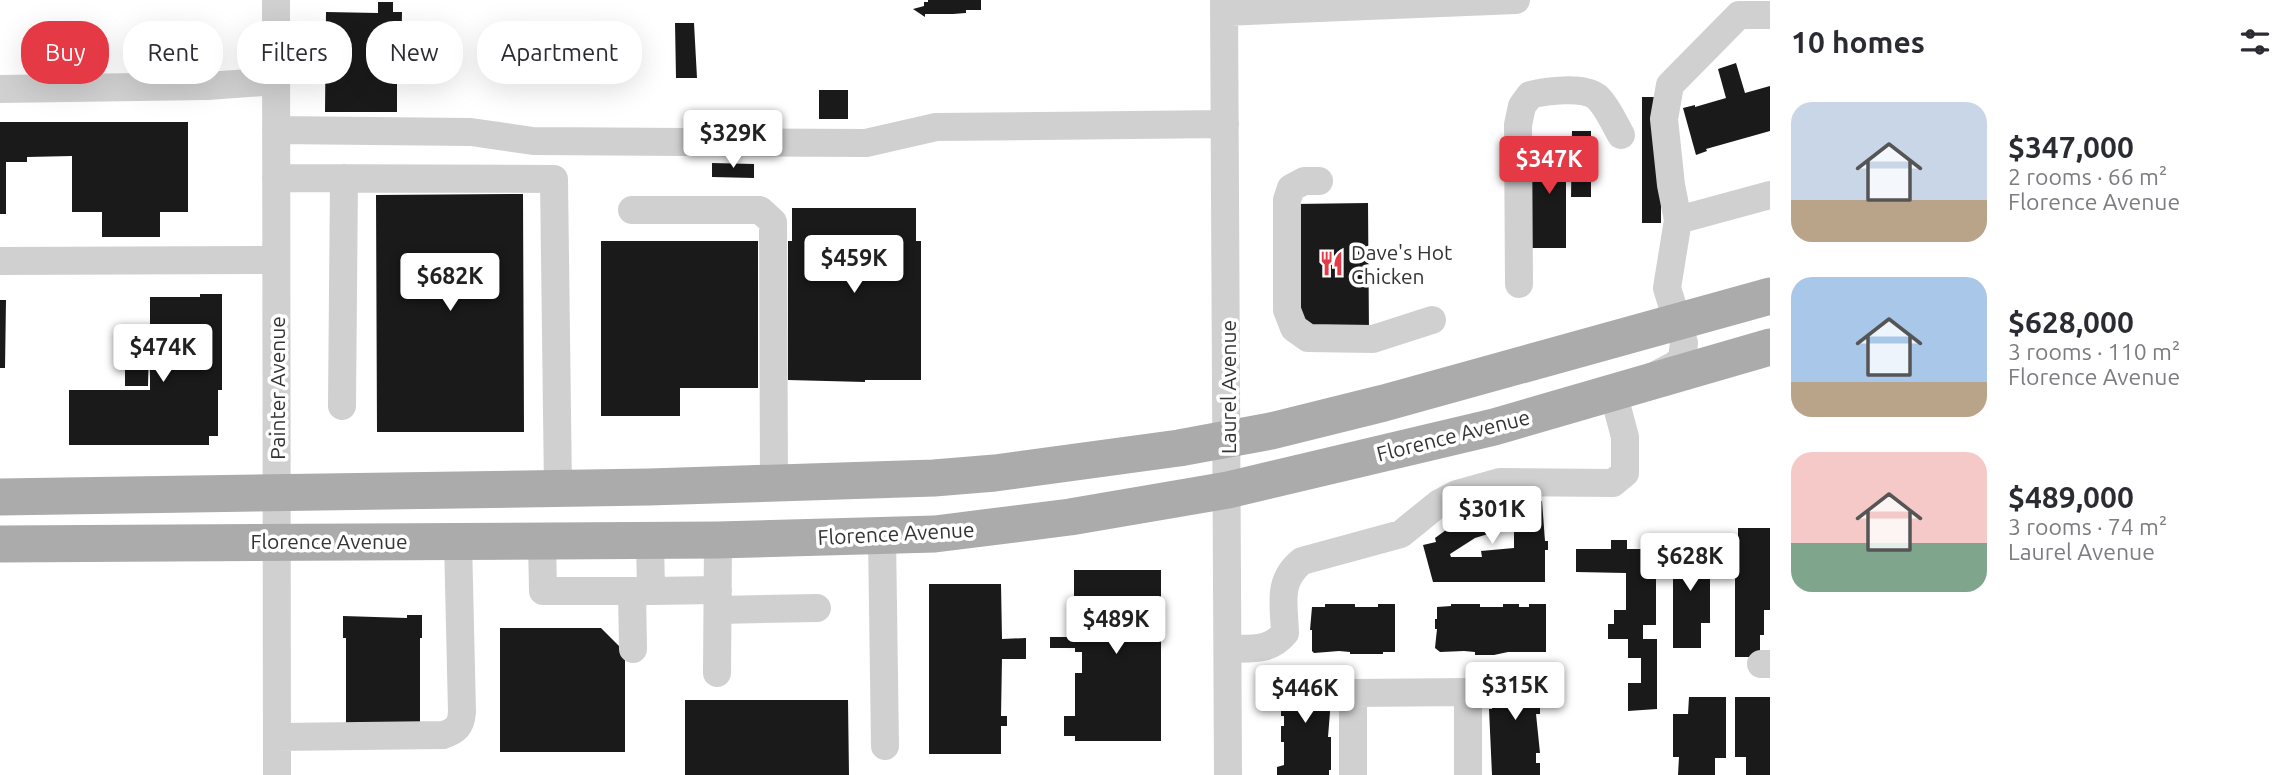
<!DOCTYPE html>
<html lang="en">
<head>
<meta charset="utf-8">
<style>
	body { margin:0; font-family:Ubuntu,sans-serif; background:#f7f7f7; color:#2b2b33; height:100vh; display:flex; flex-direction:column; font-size:26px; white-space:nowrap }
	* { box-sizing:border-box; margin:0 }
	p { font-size:23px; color:#7c7c81 }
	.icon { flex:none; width:38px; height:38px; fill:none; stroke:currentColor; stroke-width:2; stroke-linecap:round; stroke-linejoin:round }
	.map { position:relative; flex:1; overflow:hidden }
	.side { display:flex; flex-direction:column; background:#fff; width:525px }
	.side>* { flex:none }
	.guide { position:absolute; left:21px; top:21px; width:665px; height:63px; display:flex; gap:14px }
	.price { position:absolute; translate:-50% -60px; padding:0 16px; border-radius:7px; background:#fff; color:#222; font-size:23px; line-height:46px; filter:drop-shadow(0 2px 4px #0008) }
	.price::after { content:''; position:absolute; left:50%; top:42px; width:21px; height:16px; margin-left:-10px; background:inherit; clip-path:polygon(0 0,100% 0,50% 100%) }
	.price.selected { background:#e63946; color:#fff }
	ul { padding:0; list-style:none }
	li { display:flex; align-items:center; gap:21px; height:175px; padding:0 21px }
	li span { display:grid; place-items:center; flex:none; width:196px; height:140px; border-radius:21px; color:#555 }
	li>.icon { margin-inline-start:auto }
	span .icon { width:84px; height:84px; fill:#fffc; stroke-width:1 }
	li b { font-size:30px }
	h2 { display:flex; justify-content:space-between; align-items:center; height:84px; padding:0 21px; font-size:30px }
	.pill { padding:0 24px; border-radius:28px; background:#fff; box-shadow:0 7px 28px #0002; font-size:24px; line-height:63px }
	.pill.selected { background:#e63946; color:#fff }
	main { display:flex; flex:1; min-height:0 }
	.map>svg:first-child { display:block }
	.building { fill:#1a1a1a; fill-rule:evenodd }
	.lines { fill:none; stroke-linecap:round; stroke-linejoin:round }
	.minor { stroke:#d0d0d0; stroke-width:28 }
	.major { stroke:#ababab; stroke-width:37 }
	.labels { text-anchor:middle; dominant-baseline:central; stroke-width:7; stroke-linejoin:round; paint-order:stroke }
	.poi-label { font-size:21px; fill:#333; stroke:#fff; text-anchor:start }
	.street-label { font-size:21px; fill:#333; stroke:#fff }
</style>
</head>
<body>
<main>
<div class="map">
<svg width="1770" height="775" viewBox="0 0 1770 775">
	<rect width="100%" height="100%" fill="#fff"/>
	<path class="building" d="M 928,0 L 981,0 L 981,10 L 966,10 L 966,13 L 953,14 L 925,14 L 925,17 L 913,9 L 924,6 L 924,2 L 928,2 Z
		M 378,2 L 393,2 L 393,12 L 402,12 L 401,76 L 397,82 L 397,112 L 325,112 L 326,12 L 378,13 Z
		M 675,23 L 694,23 L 697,78 L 676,78 Z
		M 1736,63 L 1745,93 L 1770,86 L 1770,131 L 1706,149 L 1707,151 L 1696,155 L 1683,108 L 1695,105 L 1695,107 L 1726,98 L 1718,69 Z
		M 819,90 L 848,90 L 848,119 L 819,119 Z
		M 1642,97 L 1661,97 L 1661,223 L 1642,223 Z
		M 696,119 L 749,119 L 749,131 L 696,131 Z
		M 0,122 L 188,122 L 188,212 L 160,212 L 160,237 L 102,237 L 102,212 L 72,212 L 72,156 L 27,157 L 27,162 L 6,162 L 6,214 L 0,214 Z
		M 1572,131 L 1591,131 L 1591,197 L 1571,197 Z
		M 1532,143 L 1566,143 L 1566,248 L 1529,248 L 1532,213 Z
		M 712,163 L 754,164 L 754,178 L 712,177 Z
		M 523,194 L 524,432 L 377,432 L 376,195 Z
		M 1368,203 L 1369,334 L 1295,324 L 1294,204 Z
		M 792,208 L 916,208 L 916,241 L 921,241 L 921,380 L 865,380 L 865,382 L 788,380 L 788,241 L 792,241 Z
		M 601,241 L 758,241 L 758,388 L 680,388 L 680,416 L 601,416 Z
		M 200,294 L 222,294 L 222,390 L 218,390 L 218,436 L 209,436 L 209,445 L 69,445 L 69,390 L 150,390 L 150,297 L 200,297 Z
		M 0,300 L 6,300 L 5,368 L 0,368 Z
		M 125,344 L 149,344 L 148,386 L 125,386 Z
		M 1525,501 L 1542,501 L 1545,541 L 1548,541 L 1548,550 L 1545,550 L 1545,582 L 1433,582 L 1423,545 L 1436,542 L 1435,538 L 1468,514 L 1496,503 L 1525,503 ZM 1486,524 L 1497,524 L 1497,528 L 1514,528 L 1514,548 L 1481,551 L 1482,557 L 1451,557 L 1450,554 L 1475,538 L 1488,534 Z
		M 1738,528 L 1770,528 L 1770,610 L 1764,610 L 1764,635 L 1760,635 L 1760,657 L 1735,657 L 1735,547 L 1738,547 Z
		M 1611,540 L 1627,540 L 1627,549 L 1656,549 L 1656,625 L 1643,625 L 1643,639 L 1657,639 L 1657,709 L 1628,711 L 1628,683 L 1641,683 L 1641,658 L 1628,658 L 1628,639 L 1608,639 L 1608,624 L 1614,624 L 1614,610 L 1626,610 L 1626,573 L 1576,572 L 1576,549 L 1611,549 Z
		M 1676,541 L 1706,541 L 1706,561 L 1710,561 L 1710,623 L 1701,623 L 1701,648 L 1673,648 L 1673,559 L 1668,559 L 1668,549 L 1676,549 Z
		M 1074,570 L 1161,570 L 1161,741 L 1075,741 L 1075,736 L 1064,736 L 1064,716 L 1075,716 L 1075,673 L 1082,673 L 1082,652 L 1075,652 L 1075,648 L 1050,648 L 1050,637 L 1074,637 Z
		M 929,584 L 1001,584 L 1002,639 L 1026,638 L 1026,659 L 1002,659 L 1001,716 L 1007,716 L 1007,726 L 1001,726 L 1001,754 L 929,754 Z
		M 1325,604 L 1355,604 L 1355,607 L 1378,607 L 1378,604 L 1395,604 L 1395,652 L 1383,652 L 1383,654 L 1350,654 L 1350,652 L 1339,651 L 1314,653 L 1312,651 L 1312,630 L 1310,630 L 1312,607 L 1325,607 Z
		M 1451,604 L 1480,604 L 1480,607 L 1503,607 L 1503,604 L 1519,604 L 1519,607 L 1529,607 L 1529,604 L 1546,604 L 1546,652 L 1508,652 L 1494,655 L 1475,655 L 1475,652 L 1464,651 L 1440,652 L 1435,648 L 1437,629 L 1435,629 L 1435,619 L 1437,619 L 1437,607 L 1451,606 Z
		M 407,615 L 422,615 L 422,638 L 420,638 L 420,723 L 346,723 L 346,638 L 343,638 L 343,616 L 407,618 Z
		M 500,628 L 601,628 L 625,652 L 625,752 L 500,752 Z
		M 1495,669 L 1524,669 L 1524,671 L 1540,672 L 1540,714 L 1536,714 L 1540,753 L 1536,753 L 1536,763 L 1540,763 L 1540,775 L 1492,775 L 1489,709 L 1492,709 L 1492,673 Z
		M 1327,673 L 1327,699 L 1330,712 L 1328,737 L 1331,737 L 1331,770 L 1329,770 L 1329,775 L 1277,775 L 1277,767 L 1284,765 L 1284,742 L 1281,742 L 1281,726 L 1284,726 L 1284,716 L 1281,716 L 1281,674 Z
		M 1689,697 L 1726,697 L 1726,758 L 1715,758 L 1715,775 L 1678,775 L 1679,757 L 1673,757 L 1673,714 L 1688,714 Z
		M 1735,697 L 1770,697 L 1770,775 L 1746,775 L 1746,757 L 1735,757 Z
		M 685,700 L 848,700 L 849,775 L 685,775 Z"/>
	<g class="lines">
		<path class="minor" d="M 276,0 L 277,775
			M 1224,0 L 1228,775
			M 1224,12 L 1516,0
			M 0,89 L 207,86 L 276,81
			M 276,130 L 471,132 L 533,141 L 866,143 L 936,127 L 1225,124
			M 276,178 L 554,179 L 558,489
			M 1319,181 L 1304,181 L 1291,188 L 1287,200 L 1287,310 L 1294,328 L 1308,338 L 1373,339 L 1432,320
			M 632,210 L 760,210 L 773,222 L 774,484
			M 1678,220 L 1671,185 L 1664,119 L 1670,85 L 1739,15 L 1770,15
			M 0,261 L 276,260
			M 1519,284 L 1518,125 L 1522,106 L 1530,95 C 1546,91 1583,86 1597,97 C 1607,106 1614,123 1621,135
			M 1654,376 L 1675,365 L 1682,358 L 1684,343 L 1667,288 L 1678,220 L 1770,195
			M 342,406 L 344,178
			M 882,537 L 885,746
			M 542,540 L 543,591 L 651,591 L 650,540
			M 632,591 L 633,649
			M 651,591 L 718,590
			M 718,610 L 817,608
			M 1228,649 C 1251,648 1269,652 1285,633 C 1284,604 1277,581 1302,561 L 1401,534 L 1438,504 L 1457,494 L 1500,482 L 1613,483 L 1625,473 L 1625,437 L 1613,392
			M 1761,664 L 1770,664
			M 717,673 L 718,540
			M 277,737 L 443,735 C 456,731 461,726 462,712 L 458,541
			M 1353,775 L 1353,693 L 1468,692 L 1468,775"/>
		<path class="major" d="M 0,497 L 649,487 L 934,478 L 995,473 L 1179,448 L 1271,431 L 1384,403 L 1770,296
			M 0,544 L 718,540 L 935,534 L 1070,517 L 1228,490 L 1494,427 L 1770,347"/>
	</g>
	<defs>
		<symbol id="restaurant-bare" viewBox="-9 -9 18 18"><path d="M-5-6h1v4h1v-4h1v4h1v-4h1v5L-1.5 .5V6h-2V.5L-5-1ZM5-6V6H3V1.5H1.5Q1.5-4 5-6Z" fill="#e63946" stroke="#fff" stroke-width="2.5" paint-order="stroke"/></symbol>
	</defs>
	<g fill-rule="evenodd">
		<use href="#restaurant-bare" x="1314" y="246" width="35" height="35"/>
	</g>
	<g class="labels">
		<g class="poi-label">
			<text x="1351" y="252">Dave's Hot<tspan x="1351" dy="24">Chicken</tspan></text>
		</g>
		<g class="street-label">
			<text transform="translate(1228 387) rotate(-90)">Laurel Avenue</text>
			<text transform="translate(277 388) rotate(-90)">Painter Avenue</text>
			<text transform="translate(1453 435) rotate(-14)">Florence Avenue</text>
			<text transform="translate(896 533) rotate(-3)">Florence Avenue</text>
			<text x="329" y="541">Florence Avenue</text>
		</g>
	</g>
</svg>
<b class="price" style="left:733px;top:170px">$329K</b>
<b class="price selected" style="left:1549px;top:196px">$347K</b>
<b class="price" style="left:854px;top:295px">$459K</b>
<b class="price" style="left:450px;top:313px">$682K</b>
<b class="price" style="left:163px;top:384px">$474K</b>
<b class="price" style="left:1492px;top:546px">$301K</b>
<b class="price" style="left:1690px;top:593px">$628K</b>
<b class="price" style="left:1116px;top:656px">$489K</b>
<b class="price" style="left:1515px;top:722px">$315K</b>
<b class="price" style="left:1305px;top:725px">$446K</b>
<div class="guide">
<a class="pill selected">Buy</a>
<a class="pill">Rent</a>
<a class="pill">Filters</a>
<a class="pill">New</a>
<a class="pill">Apartment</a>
</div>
</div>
<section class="side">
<h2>10 homes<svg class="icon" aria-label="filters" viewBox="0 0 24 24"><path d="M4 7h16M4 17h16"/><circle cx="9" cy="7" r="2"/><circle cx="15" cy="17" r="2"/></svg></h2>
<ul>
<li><span style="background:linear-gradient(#c9d6e8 70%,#b9a48a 0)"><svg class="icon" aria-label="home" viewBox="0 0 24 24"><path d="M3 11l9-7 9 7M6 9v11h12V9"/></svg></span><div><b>$347,000</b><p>2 rooms · 66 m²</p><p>Florence Avenue</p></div></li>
<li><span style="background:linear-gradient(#a9c7e8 75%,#b9a48a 0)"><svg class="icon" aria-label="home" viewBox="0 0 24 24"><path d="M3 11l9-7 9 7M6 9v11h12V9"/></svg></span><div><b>$628,000</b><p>3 rooms · 110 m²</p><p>Florence Avenue</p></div></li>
<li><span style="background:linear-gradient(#f6c9c9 65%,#7fa58c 0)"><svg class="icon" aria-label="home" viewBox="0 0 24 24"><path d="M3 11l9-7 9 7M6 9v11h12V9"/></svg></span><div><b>$489,000</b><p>3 rooms · 74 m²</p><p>Laurel Avenue</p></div></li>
</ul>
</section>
</main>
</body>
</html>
